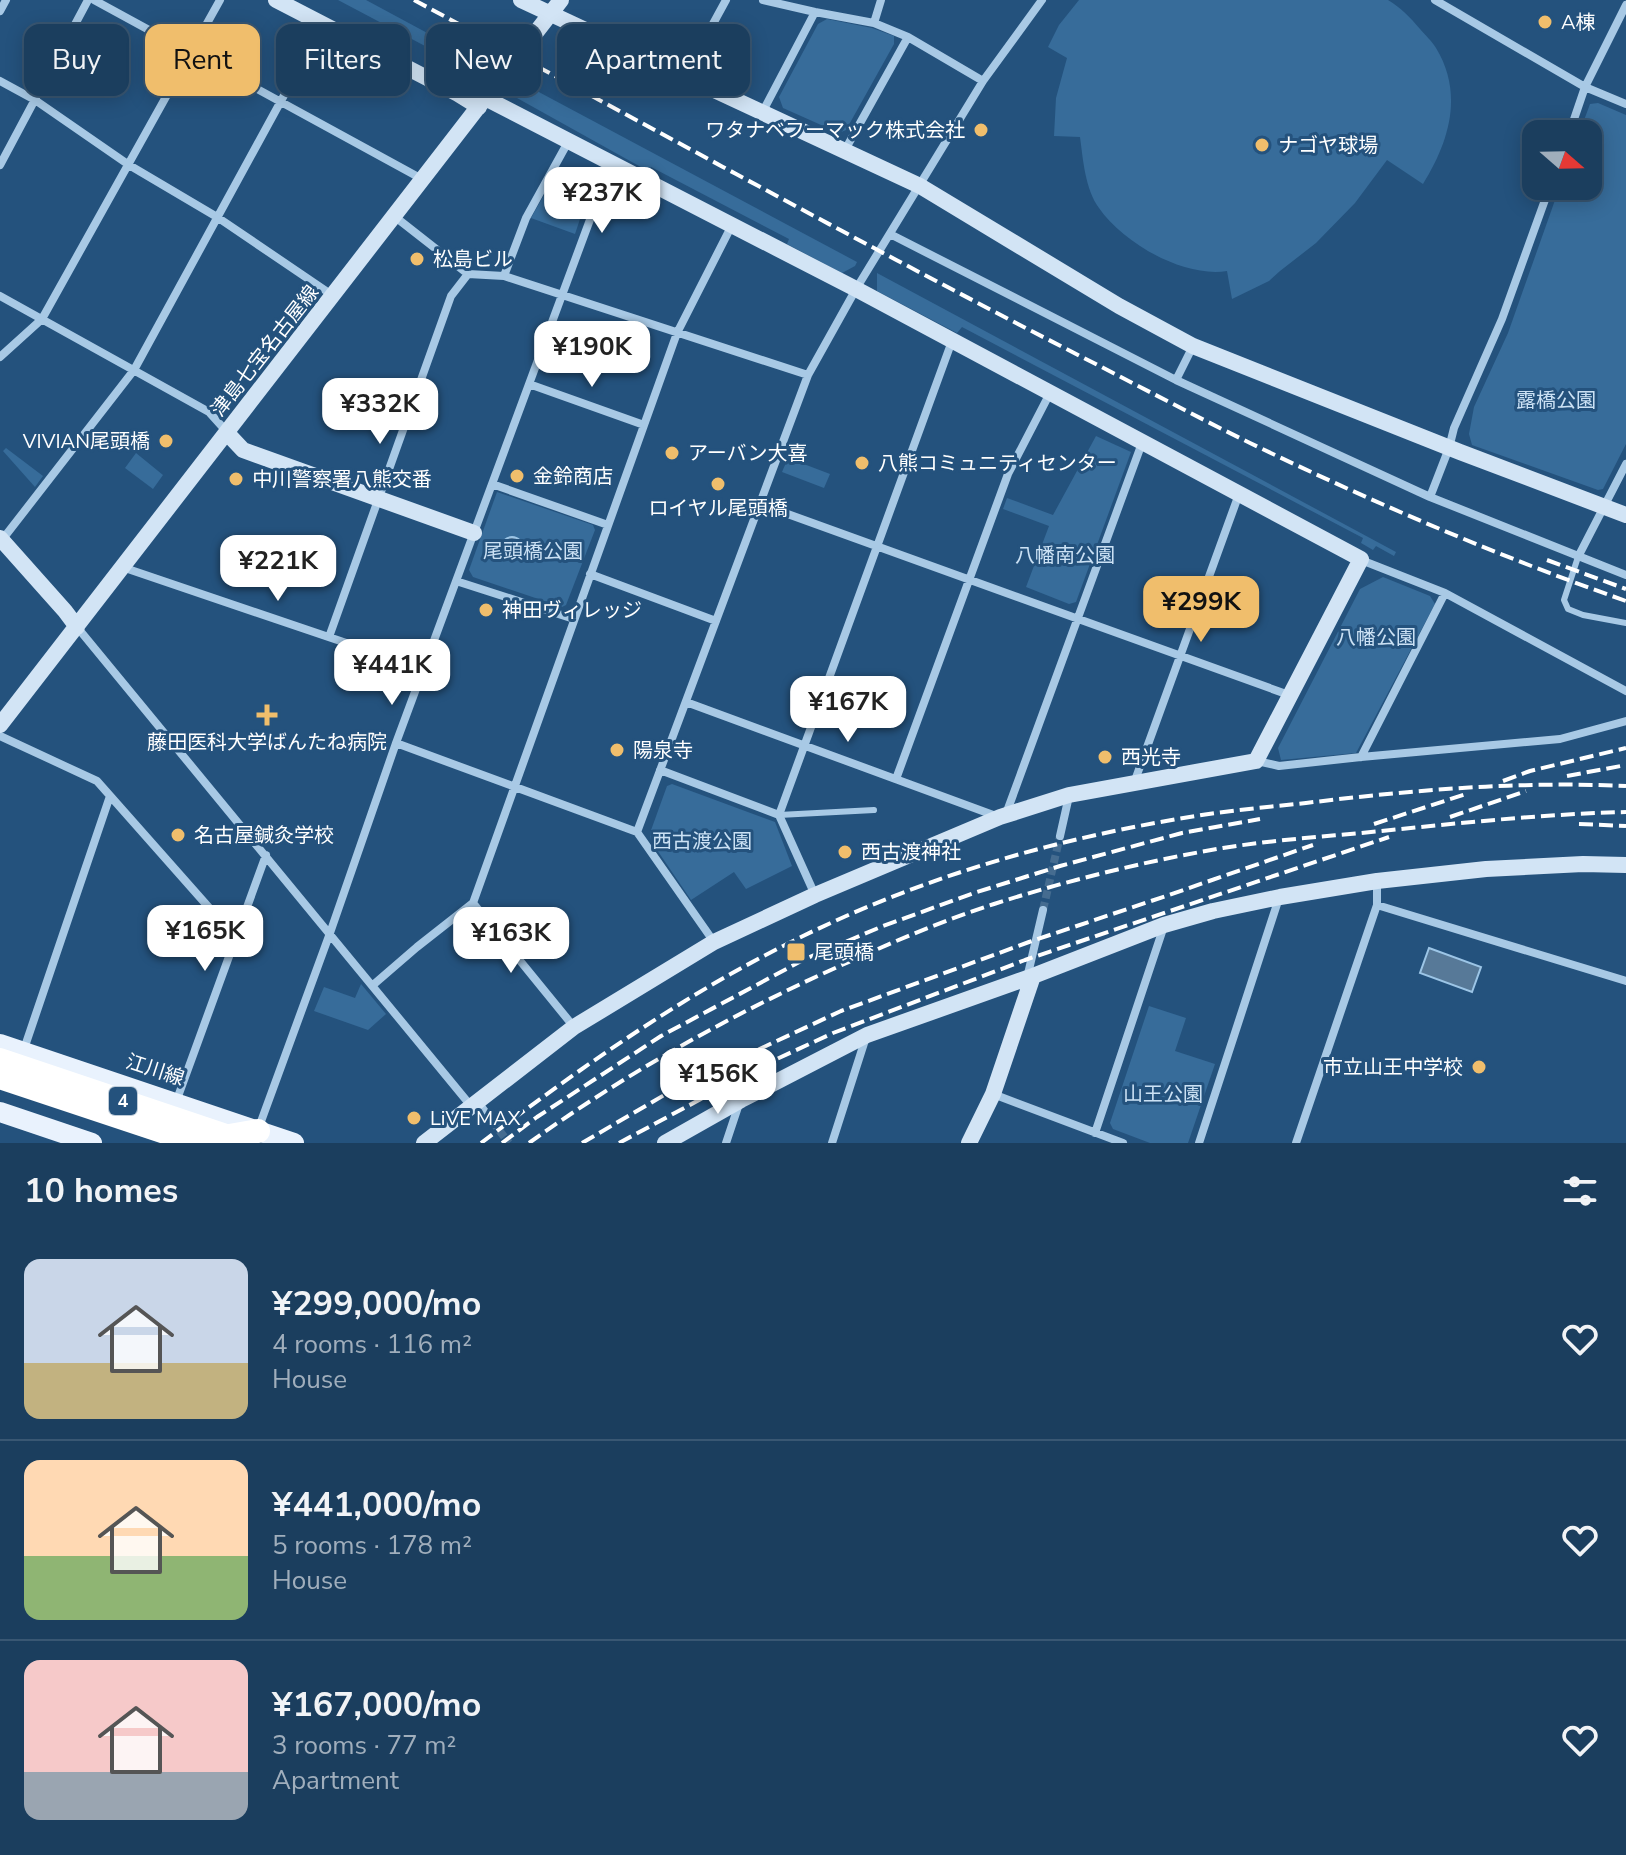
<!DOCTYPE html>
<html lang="en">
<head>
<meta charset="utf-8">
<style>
	body { margin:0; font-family:"Nunito Sans","Noto Sans JP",sans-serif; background:#244564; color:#f1f3f6; height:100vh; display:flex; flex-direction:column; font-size:30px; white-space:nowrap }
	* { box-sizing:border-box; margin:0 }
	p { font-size:26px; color:#a0aebc }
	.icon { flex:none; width:44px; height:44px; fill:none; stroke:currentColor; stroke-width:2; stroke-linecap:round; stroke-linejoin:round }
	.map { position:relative; height:1143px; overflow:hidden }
	.panel { display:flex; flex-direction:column; background:#1b3e5e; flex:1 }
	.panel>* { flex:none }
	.guide { position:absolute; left:24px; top:24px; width:800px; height:72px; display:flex; gap:16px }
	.needle { width:52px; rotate:110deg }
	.buttons { position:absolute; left:1522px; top:120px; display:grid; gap:16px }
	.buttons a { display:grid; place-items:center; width:80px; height:80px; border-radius:16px; background:#1b3e5e; box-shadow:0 4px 20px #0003,0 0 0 2px #395773; font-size:40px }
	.price { position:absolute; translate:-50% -68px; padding:0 18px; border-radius:16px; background:#fff; color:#222; font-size:26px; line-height:52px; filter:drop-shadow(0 2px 4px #0008) }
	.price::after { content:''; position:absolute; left:50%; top:48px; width:24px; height:18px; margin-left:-12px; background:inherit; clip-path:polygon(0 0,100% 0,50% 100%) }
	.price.current { background:#f0be6c; color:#111 }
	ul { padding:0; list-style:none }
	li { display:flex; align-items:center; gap:24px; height:200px; padding:0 24px }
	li+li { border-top:2px solid #395773 }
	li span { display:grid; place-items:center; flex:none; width:224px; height:160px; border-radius:16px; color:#555 }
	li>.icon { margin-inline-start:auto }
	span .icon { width:96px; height:96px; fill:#fffc; stroke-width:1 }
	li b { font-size:34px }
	h2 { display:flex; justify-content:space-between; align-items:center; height:96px; padding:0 24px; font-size:34px }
	.tag { padding:0 28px; border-radius:16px; background:#1b3e5e; box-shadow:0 4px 20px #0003,0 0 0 2px #395773; font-size:28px; line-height:72px }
	.tag.current { background:#f0be6c; color:#111 }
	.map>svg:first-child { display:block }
	.green { fill:#376c9a }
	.water { fill:#577998; stroke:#9cc5e6; stroke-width:2 }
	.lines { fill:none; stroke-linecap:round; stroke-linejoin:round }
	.street-tunnel { stroke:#456c90; stroke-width:8; stroke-dasharray:8 4; stroke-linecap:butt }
	.lane { stroke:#a8c9e5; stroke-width:6 }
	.street { stroke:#a8c9e5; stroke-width:8 }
	.secondary { stroke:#d2e4f5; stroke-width:16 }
	.primary { stroke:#e9f2fd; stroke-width:20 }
	.highway { stroke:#fff; stroke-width:24 }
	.rail { stroke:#fff; stroke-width:4; stroke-dasharray:14 6; stroke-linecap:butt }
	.highway-bridge { stroke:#fff; stroke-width:24 }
	.poi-dot { fill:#f0be6c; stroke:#24527d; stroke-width:3 }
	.labels { text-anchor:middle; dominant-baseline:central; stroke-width:6; stroke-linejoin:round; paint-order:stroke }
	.shield { fill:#24527d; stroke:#bdcbd8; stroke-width:2 }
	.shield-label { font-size:18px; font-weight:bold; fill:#fff }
	.poi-label { font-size:20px; fill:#fff; stroke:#24527d; text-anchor:start }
	.street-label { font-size:20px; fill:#fff; stroke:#24527d }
	.park-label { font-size:20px; fill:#cbe1f4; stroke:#24527d }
</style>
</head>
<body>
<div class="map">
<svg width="1626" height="1143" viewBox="0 0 1626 1143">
	<rect width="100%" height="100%" fill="#24527d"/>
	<path class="green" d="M 338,0 L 366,0 L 483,63 L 476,73 Z
		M 1079,0 L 1388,0 C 1401,8 1410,17 1420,29 C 1425,35 1432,41 1436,48 C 1464,94 1449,142 1423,184 L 1387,160 L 1355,203 L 1316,243 L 1280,271 L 1269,281 L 1232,299 L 1227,271 C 1184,278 1123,243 1099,208 C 1085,189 1083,159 1080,137 L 1054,136 L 1056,98 L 1067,58 L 1048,47 L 1059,25 Z
		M 827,19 L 872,28 L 894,36 L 894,44 L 846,130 L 839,133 L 783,108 L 779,97 L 818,24 Z
		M 522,83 L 857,262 L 855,266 L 842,273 L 787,244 L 789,239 L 651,167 L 648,171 L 517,98 L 514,92 Z
		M 1598,103 L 1626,115 L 1626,444 L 1603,489 L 1598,490 L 1472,445 L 1469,434 L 1474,407 L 1508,333 L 1560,186 L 1588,186 L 1588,134 L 1579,134 L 1590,104 Z
		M 544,195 L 583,210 L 575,234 L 531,218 Z
		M 877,273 L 1396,552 L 1394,556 L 1376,546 L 1373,550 L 1361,543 L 1363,538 L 962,327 L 957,333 L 877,291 Z
		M 1096,436 L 1131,452 L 1076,602 L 1069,604 L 1026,587 L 1049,526 L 1003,509 L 1007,498 L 1053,515 Z
		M 6,448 L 43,476 L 35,487 L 3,451 Z
		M 136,453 L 163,475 L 153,489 L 125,468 Z
		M 788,458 L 830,474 L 824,488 L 782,472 Z
		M 497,492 L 593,525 L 595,530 L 566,605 L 562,607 L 473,577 L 469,570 Z
		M 1383,577 L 1430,596 L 1435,604 L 1356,753 L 1281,760 L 1278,748 L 1360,589 Z
		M 672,784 L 775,822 L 792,866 L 746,889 L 734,872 L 691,900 L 651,841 L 650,833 L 667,786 Z
		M 361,984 L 386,1014 L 368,1030 L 314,1011 L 324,987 L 355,998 Z
		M 1149,1006 L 1186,1018 L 1175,1051 L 1215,1064 L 1188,1143 L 1150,1143 L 1113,1129 L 1110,1123 Z"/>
	<path class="water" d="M501 548a11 11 0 1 1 22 0a11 11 0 1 1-22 0Z
		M 1429,948 L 1481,967 L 1472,992 L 1420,973 Z"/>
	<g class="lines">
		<path class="street-tunnel" d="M 1043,910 L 1060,836
			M 492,1121 L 509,1143"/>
		<path class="lane" d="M 1578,557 L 1564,600 L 1568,609 L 1583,615 L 1626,623
			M 779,815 L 874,810"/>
		<path class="street" d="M 94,0 L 422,179
			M 763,0 L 815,12 L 874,23 L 908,37 L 983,81
			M 1435,0 L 1585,87 L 1626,104
			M 0,11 L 6,0
			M 874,23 L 881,0
			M 684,77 L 726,0
			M 0,81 L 35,100 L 129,165 L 217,217 L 332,295
			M 762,113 L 815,12
			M 1569,134 L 1585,87 L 1626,5
			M 845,150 L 908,37
			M 0,165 L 88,0
			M 394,216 L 468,274 L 504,276 L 808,375
			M 890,234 L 1176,380 L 1430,497 L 1626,575
			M 504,276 L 526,218 L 568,142
			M 0,296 L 209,412 L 227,432
			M 0,357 L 42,319 L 220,0
			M 1176,380 L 1193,346
			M 529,384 L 644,425
			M 492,484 L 608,525
			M 1430,497 L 1449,448 L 1454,428 L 1502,319 L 1550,186
			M 760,504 L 1289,695
			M 2,540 L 134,370 L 323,24
			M 1578,557 L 1626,464
			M 1361,560 L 1445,593 L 1626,691
			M 122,567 L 423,669
			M 590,574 L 716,621
			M 456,581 L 574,619
			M 77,627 L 471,1106
			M 329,637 L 451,296 L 468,274
			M 686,702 L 996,816
			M 0,736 L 97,781 L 235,937
			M 396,743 L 637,832 L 714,942
			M 1361,757 L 1445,593
			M 1257,761 L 1279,766 L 1361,757 L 1560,739 L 1626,721
			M 660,770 L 779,815
			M 896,779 L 1008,474 L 1050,393
			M 1134,783 L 1239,494
			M 1006,814 L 1142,443
			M 637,832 L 808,375 L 856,289 L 983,81 L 1042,0
			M 1060,836 L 1069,796
			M 815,895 L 779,815 L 952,341
			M 473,903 L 574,1027
			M 1377,905 L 1626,981
			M 1027,978 L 1043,910
			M 373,985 L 417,947 L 473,903 L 677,333 L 732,225
			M 23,1052 L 110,796
			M 993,1094 L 1123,1143
			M 176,1102 L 266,855
			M 478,1102 L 492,1121
			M 259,1127 L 330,933 L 396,743 L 611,163
			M 1095,1133 L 1164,926
			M 726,1143 L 739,1104
			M 832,1143 L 866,1037
			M 1199,1143 L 1279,898
			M 1296,1143 L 1377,905 L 1377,881"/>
		<path class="secondary" d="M 276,0 L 458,94 L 479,107
			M 521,0 L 920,186 L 1119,306 L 1193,346 L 1460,452 L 1626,515
			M 227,433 L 243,450 L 474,533
			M 0,538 L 65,611 L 77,627
			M 0,725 L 561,0
			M 424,1143 L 574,1027 L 714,942 L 815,895 L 1000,817 L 1069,795 L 1256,761 L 1361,559 L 856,289 L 485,98
			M 665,1143 L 741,1100 L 867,1035 L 1033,976 L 1164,925 L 1213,911 L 1280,897 L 1377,881 L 1486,869 L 1583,864 L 1626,865
			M 969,1143 L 993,1094 L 1033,976"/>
		<path class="primary" d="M 0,1044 L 294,1143
			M 0,1112 L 92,1143"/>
		<path class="highway" d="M 0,1077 L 195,1142 L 258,1131"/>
		<path class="rail" d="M 414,0 C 636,119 856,241 1080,356 C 1137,385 1193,415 1250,443 C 1372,502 1498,556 1626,601
			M 1547,560 L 1626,589
			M 1567,776 L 1626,765
			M 1503,781 L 1530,771 L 1626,748
			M 1450,817 L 1526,791
			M 1374,824 L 1469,793
			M 1579,824 L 1626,826
			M 481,1143 C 579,1069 680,997 791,942 C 918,878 1056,838 1196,816 C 1232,810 1269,807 1306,803 C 1412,790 1519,781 1626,786
			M 502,1143 L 537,1117 L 661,1036 L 805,959 L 883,926 L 974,893 L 1060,866 L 1182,833 L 1260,819
			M 529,1143 C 632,1069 743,1008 860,957 C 904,937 948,919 994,904 C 1069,880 1146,861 1223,848 C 1279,839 1335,836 1391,830 C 1469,822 1548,814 1626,812
			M 582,1143 L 678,1087 L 841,1011 L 1029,942 L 1166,896 L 1313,845
			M 619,1143 L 766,1064 L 833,1033 L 1025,960 L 1389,837"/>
		<path class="highway-bridge" d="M 0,1060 L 247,1143"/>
	</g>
	<g class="poi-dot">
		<circle cx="1545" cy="22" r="8"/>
		<circle cx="981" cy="130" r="8"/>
		<circle cx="1262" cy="145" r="8"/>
		<circle cx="417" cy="259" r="8"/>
		<circle cx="166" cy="441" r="8"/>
		<circle cx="672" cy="453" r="8"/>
		<circle cx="862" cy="463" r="8"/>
		<circle cx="517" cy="476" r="8"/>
		<circle cx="236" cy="479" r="8"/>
		<circle cx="718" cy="484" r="8"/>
		<circle cx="486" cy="610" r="8"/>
		<path d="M263 703h8v8h8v8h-8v8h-8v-8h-8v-8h8z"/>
		<circle cx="617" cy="750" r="8"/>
		<circle cx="1105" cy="757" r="8"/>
		<circle cx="178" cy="835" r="8"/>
		<circle cx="845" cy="852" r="8"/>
		<rect x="786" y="942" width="20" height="20" rx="4"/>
		<circle cx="1479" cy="1067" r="8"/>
		<circle cx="414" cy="1118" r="8"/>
	</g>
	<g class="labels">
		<rect class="shield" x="109" y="1087" width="28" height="28" rx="6"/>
		<g class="shield-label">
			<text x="123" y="1101">4</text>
		</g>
		<g class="poi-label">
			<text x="1561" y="22">A棟</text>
			<text x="965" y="130" text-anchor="end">ワタナベフーマック株式会社</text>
			<text x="1278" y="145">ナゴヤ球場</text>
			<text x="433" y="259">松島ビル</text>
			<text x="150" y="441" text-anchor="end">VIVIAN尾頭橋</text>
			<text x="688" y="453">アーバン大喜</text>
			<text x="878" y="463">八熊コミュニティセンター</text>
			<text x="533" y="476">金鈴商店</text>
			<text x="252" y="479">中川警察署八熊交番</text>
			<text x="718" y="508" text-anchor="middle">ロイヤル尾頭橋</text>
			<text x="502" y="610">神田ヴィレッジ</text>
			<text x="267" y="742" text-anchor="middle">藤田医科大学ばんたね病院</text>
			<text x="633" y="750">陽泉寺</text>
			<text x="1121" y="757">西光寺</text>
			<text x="194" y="835">名古屋鍼灸学校</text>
			<text x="861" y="852">西古渡神社</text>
			<text x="814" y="952">尾頭橋</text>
			<text x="1463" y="1067" text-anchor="end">市立山王中学校</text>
			<text x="430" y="1118">LiVE MAX</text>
		</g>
		<g class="street-label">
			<text transform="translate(265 351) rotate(-52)">津島七宝名古屋線</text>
			<text transform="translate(155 1070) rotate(18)">江川線</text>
		</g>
		<g class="park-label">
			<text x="1556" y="400">露橋公園</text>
			<text x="533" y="551">尾頭橋公園</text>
			<text x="1065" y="555">八幡南公園</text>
			<text x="1376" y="637">八幡公園</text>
			<text x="702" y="841">西古渡公園</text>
			<text x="1163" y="1094">山王公園</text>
		</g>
	</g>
</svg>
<div class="buttons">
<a><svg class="needle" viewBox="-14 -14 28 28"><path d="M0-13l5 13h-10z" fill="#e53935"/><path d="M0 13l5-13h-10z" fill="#a0aebc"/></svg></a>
</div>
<b class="price" style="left:602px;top:235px">¥237K</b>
<b class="price" style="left:592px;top:389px">¥190K</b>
<b class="price" style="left:380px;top:446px">¥332K</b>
<b class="price" style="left:278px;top:603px">¥221K</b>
<b class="price current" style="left:1201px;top:644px">¥299K</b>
<b class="price" style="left:392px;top:707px">¥441K</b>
<b class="price" style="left:848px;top:744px">¥167K</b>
<b class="price" style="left:205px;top:973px">¥165K</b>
<b class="price" style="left:511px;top:975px">¥163K</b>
<b class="price" style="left:718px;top:1116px">¥156K</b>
<div class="guide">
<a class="tag">Buy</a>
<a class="tag current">Rent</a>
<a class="tag">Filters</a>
<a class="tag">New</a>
<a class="tag">Apartment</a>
</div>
</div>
<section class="panel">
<h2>10 homes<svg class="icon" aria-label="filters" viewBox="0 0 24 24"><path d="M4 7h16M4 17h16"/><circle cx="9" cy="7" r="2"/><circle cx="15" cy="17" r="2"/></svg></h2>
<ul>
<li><span style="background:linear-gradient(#c9d6e8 65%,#c2b280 0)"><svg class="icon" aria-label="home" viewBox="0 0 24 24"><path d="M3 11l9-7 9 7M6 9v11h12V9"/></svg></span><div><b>¥299,000/mo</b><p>4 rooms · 116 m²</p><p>House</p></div><svg class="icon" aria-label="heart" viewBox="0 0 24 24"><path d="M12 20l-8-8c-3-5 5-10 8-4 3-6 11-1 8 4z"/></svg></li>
<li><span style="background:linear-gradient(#ffd9b3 60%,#8fb573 0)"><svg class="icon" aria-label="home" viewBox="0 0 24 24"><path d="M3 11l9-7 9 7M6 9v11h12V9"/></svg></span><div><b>¥441,000/mo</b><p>5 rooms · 178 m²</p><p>House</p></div><svg class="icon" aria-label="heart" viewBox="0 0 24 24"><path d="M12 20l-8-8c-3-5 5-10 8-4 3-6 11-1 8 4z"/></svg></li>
<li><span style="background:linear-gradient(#f6c9c9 70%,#9aa5b1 0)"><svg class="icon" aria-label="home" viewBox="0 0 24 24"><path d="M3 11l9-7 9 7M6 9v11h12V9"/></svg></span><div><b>¥167,000/mo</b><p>3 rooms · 77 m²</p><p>Apartment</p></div><svg class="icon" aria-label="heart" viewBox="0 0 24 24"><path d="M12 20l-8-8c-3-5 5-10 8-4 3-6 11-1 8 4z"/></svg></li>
</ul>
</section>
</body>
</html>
